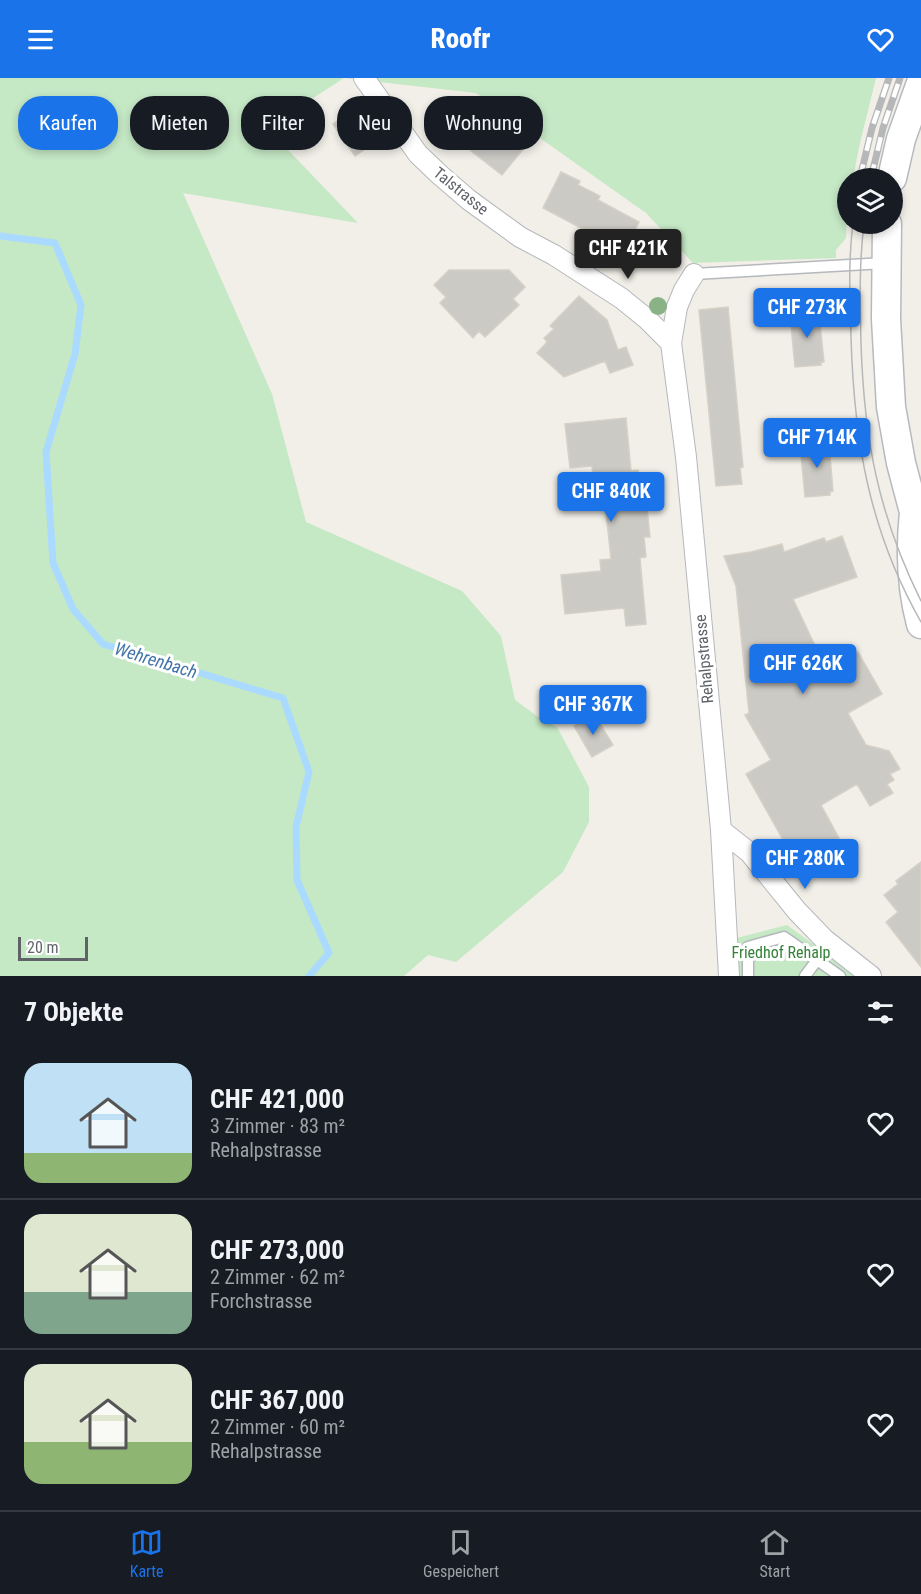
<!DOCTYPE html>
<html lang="de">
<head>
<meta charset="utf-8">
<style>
	body { margin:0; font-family:"Roboto Condensed",sans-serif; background:#20242c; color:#f1f3f6; height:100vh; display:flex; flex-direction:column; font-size:22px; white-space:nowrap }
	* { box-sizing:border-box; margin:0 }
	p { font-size:20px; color:#9ea1a6 }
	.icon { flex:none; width:33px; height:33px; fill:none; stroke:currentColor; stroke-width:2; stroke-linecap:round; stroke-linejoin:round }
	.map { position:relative; height:898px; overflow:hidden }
	.details { display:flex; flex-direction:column; background:#171b24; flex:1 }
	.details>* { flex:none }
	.top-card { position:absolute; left:18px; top:18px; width:600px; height:54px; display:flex; gap:12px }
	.fabs { position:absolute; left:837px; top:90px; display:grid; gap:12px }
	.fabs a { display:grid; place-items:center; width:66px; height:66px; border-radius:50%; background:#171b24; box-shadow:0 3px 9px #0003; font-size:30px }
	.scale { position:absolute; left:18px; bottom:15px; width:70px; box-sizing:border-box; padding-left:6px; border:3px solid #5f6368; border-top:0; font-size:16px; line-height:21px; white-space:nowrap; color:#5f6368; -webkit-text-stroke:4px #fff; paint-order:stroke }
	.price { position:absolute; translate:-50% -51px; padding:0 14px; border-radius:6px; background:#1a73e8; color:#fff; font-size:20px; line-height:39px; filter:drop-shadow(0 2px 3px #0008) }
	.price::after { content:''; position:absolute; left:50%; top:36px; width:18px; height:14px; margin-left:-9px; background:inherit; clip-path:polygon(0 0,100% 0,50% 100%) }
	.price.active { background:#222; color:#fff }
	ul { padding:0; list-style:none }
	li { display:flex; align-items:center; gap:18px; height:150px; padding:0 24px }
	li+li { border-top:2px solid #363941 }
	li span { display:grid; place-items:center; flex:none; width:168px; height:120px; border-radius:18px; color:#555 }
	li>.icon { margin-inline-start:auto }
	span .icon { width:72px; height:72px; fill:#fffc; stroke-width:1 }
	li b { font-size:26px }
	h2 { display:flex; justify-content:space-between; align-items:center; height:72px; padding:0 24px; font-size:26px }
	.pill { padding:0 21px; border-radius:24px; background:#171b24; box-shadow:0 3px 9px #0003; font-size:21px; line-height:54px }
	.pill.active { background:#1a73e8; color:#fff }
	header { display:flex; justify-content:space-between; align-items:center; height:78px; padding:0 24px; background:#1a73e8; color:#fff; font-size:27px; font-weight:800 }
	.tab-bar { display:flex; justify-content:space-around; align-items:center; height:84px; border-top:2px solid #363941; background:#171b24; font-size:16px; color:#9ea1a6 }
	.tab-bar a { display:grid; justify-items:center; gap:3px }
	.tab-bar .active { color:#1a73e8 }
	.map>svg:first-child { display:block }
	.green { fill:#c5e8c5 }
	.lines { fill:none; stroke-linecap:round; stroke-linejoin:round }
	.stream { stroke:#aadaff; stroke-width:7 }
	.building { fill:#cccac5; stroke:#d6d1c6; stroke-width:1.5 }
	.service-casing { stroke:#b5b8bc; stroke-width:13 }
	.minor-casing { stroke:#b5b8bc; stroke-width:22 }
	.secondary-casing { stroke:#b6babf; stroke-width:31 }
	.service { stroke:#fff; stroke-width:10 }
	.minor { stroke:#fff; stroke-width:20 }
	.secondary { stroke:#fff; stroke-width:28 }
	.tram { stroke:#b6b7b8; stroke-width:1.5 }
	.rail-casing { stroke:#b6b7b8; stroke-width:7 }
	.rail { stroke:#fff; stroke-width:4.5; stroke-dasharray:14; stroke-linecap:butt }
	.tree { fill:#89b387 }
	.labels { text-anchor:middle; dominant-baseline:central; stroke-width:6; stroke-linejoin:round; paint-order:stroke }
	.street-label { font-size:16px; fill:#5f6368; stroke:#fff }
	.park-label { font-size:16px; fill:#348238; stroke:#fff }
	.water-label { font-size:18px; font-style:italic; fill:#4174aa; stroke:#fff }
</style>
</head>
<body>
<header><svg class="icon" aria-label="menu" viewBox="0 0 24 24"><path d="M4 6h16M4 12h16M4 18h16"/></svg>Roofr<svg class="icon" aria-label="heart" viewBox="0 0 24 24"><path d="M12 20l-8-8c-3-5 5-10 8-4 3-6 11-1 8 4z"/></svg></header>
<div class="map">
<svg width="921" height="898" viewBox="0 0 921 898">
	<rect width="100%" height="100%" fill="#f1efe8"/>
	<path class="green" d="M 0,0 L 876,0 L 860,65 L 853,100 L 848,100 L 846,160 L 836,172 L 836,180 L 693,185 L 646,135 L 476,15 L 344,0 L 267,50 L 358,145 L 183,115 L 272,316 L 306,444 L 462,513 L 501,558 L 515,622 L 541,641 L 557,649 L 589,709 L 589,744 L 563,794 L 456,884 L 428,877 L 404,898 L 0,898 Z
		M 787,847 L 857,898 L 738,898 L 737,860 Z"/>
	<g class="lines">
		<path class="stream" d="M 0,158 L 55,165 L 81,227 L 75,276 L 46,374 L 53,485 L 73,531 L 103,566 L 283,620 L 309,694 L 296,749 L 297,802 L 329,875 L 309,898"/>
	</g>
	<path class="building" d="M 364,25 L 386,57 L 355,78 L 333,46 Z
		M 473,30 L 524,70 L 502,97 L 452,58 Z
		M 561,94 L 580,103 L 578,107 L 600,118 L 598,122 L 639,144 L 624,173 L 543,130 Z
		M 449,192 L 509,192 L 525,209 L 513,221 L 519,227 L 485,259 L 479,253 L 473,260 L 440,225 L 446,219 L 434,207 Z
		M 579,218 L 607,242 L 618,272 L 626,269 L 633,287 L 610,295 L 605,283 L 564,299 L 537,275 L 547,264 L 544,260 L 554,251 L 550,248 Z
		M 728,229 L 743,389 L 740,390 L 742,406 L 716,408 L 699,232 Z
		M 816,234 L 816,236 L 819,236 L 824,284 L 821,284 L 821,287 L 795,289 L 790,236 Z
		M 626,340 L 631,393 L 638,392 L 640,412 L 645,411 L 650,459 L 644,459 L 646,479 L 640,480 L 646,546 L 626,548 L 624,530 L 565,536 L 561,497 L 601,493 L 600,482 L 611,481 L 602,397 L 593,398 L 592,388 L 570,390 L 565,346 Z
		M 826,363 L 826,366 L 829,366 L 833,413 L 830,414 L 830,417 L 805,419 L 800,366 Z
		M 842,458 L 857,499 L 793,521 L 826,591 L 858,574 L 882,616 L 848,635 L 866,667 L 889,673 L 900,691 L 890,696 L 894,702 L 887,706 L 893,715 L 870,728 L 857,706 L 821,727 L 839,760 L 796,785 L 746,696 L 771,682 L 745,637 L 749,635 L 736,508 L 724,478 L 751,474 L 782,466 L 784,474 L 824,460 L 826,464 Z
		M 594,636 L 613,667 L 592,679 L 574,648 Z
		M 921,784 L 921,889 L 886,844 L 898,834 L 884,817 L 898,806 L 896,803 Z"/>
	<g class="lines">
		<defs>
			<path id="service" d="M 694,196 L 885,185
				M 748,898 L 748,869 L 784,859 L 840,898
				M 805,898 L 817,882"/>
			<path id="minor" d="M 364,0 L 418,76 L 440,97 L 469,122 L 520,159 L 554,177 L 621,220 L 647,241 L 671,265
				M 694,196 L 684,212 L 677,229 L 671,265 L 686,379 L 721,752 L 729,898
				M 721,752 L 750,775 L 797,833 L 824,861 L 871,898"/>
			<path id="secondary" d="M 892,100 L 901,61 L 921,5
				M 887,146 L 886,241 L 891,329 L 901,385 L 914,434 L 921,446
				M 914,434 C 910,472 911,509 921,546"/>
		</defs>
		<use href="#service" class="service-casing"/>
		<use href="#minor" class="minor-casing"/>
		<use href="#secondary" class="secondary-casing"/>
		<use href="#service" class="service"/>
		<use href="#minor" class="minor"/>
		<use href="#secondary" class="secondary"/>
		<path class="tram" d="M 853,146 C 848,183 850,221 851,259 C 854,363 869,452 921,544
			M 864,146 C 859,186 860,225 861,265 C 864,361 878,436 921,523"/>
		<defs>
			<path id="rail" d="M 860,100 L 872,50 L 889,0
				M 871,100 L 883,50 L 900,0"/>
		</defs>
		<use href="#rail" class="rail-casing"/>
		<use href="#rail" class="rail"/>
	</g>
	<circle class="tree" cx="658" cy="228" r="9"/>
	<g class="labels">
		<g class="street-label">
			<text transform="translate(461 113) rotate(39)">Talstrasse</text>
			<text transform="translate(704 581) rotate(-95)">Rehalpstrasse</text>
		</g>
		<g class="park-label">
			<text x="781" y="874">Friedhof Rehalp</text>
		</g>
		<g class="water-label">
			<text transform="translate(156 582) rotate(17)">Wehrenbach</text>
		</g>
	</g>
</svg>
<div class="fabs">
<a><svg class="icon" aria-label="layers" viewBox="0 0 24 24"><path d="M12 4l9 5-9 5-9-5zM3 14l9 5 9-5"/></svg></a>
</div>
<div class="scale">20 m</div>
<b class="price active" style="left:628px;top:202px">CHF 421K</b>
<b class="price" style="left:807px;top:261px">CHF 273K</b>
<b class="price" style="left:817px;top:391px">CHF 714K</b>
<b class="price" style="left:611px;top:445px">CHF 840K</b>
<b class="price" style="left:803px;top:617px">CHF 626K</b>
<b class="price" style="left:593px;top:658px">CHF 367K</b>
<b class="price" style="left:805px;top:812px">CHF 280K</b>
<div class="top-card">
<a class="pill active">Kaufen</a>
<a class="pill">Mieten</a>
<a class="pill">Filter</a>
<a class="pill">Neu</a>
<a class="pill">Wohnung</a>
</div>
</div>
<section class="details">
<h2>7 Objekte<svg class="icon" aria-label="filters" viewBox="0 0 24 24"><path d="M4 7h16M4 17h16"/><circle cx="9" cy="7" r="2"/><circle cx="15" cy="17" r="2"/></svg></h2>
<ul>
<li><span style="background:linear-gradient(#bfe0f5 75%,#8fb573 0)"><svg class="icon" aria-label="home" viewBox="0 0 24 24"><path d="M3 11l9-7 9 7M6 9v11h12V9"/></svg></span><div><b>CHF 421,000</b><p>3 Zimmer · 83 m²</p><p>Rehalpstrasse</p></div><svg class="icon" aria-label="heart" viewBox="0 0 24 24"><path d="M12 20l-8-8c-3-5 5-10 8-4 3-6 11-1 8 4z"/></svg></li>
<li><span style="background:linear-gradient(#dfe7d0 65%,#7fa58c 0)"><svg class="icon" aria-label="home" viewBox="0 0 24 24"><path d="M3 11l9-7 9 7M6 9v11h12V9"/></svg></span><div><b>CHF 273,000</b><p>2 Zimmer · 62 m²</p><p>Forchstrasse</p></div><svg class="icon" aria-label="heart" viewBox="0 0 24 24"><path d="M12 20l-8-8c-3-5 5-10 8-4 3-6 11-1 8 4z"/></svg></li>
<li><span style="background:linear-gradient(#dfe7d0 65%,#8fb573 0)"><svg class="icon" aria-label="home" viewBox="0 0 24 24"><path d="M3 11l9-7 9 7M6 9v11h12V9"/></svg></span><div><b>CHF 367,000</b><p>2 Zimmer · 60 m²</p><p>Rehalpstrasse</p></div><svg class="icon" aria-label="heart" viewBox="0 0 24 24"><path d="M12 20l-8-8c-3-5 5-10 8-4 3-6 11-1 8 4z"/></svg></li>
</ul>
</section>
<nav class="tab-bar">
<a class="active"><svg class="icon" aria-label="map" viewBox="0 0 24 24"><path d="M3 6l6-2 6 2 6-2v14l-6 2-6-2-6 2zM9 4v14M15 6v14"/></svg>Karte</a>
<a><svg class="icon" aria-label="saved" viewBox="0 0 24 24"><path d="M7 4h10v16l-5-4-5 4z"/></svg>Gespeichert</a>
<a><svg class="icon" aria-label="home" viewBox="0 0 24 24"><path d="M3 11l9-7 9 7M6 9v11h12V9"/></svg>Start</a>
</nav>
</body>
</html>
